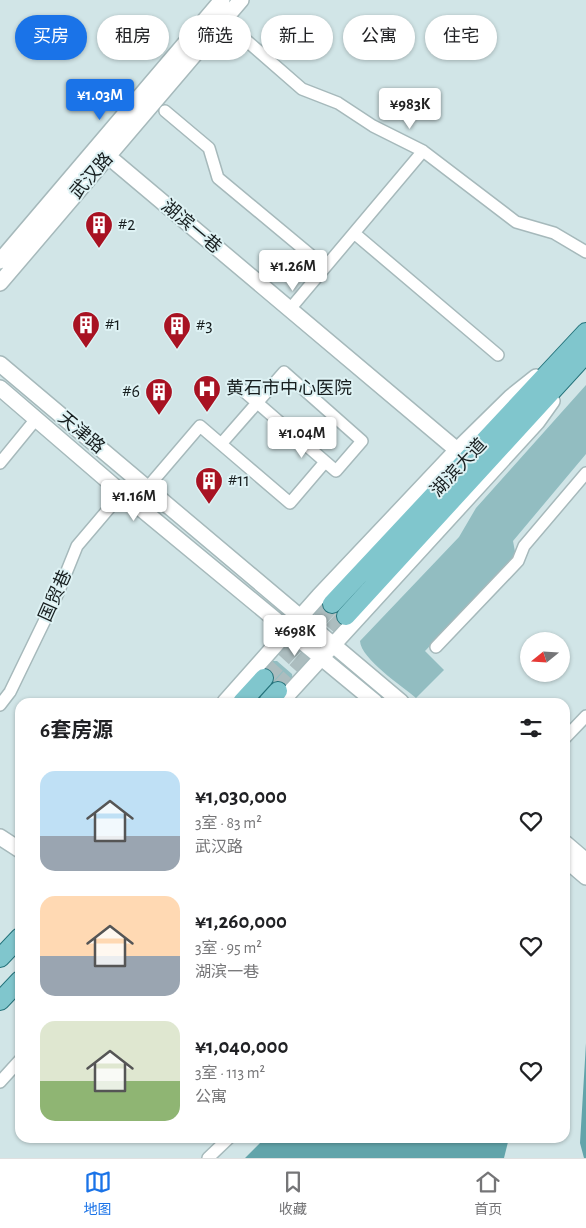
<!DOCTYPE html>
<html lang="zh">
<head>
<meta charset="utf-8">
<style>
	body { margin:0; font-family:"Alegreya Sans","Noto Sans SC",sans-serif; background:#f2f2f2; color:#202124; height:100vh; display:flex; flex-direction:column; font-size:19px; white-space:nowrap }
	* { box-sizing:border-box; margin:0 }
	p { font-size:16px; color:#757577 }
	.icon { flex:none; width:28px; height:28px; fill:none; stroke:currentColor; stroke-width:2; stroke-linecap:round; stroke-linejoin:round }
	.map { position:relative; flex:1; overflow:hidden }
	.details { position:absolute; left:15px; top:698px; width:555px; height:445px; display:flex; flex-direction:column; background:#fff; border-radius:15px; box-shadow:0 1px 4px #0004 }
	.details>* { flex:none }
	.top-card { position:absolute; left:15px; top:15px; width:556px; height:45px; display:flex; gap:10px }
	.needle { width:32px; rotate:252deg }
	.buttons { position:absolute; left:520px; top:632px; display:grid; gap:10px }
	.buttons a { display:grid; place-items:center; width:50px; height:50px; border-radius:50%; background:#fff; box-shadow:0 1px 4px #0004; font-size:25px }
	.price { position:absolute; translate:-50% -42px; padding:0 11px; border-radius:5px; background:#fff; color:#222; font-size:16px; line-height:32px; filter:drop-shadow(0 1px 2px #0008) }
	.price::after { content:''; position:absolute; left:50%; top:30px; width:15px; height:11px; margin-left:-8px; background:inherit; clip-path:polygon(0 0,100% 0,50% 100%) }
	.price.active { background:#1a73e8; color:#fff }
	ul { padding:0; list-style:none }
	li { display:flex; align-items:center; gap:15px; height:125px; padding:0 25px }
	li span { display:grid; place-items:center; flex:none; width:140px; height:100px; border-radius:15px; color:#555 }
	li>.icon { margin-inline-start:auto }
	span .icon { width:60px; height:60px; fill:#fffc; stroke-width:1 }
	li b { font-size:21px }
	h2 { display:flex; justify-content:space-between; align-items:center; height:60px; padding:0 25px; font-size:21px }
	.tag { padding:0 18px; border-radius:22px; background:#fff; box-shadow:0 1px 4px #0004; font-size:18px; line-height:45px }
	.tag.active { background:#1a73e8; color:#fff }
	.dock { display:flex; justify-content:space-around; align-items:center; height:70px; border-top:1px solid #e0e0e0; background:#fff; font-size:14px; color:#757577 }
	.dock a { display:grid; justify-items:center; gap:2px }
	.dock .active { color:#1a73e8 }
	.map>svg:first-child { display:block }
	.green { fill:#92bdc1 }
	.water { fill:#62a4aa }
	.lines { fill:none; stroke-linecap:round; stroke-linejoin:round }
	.primary-tunnel { stroke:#acbdbf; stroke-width:18; stroke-dasharray:18 9; stroke-linecap:butt }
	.street-casing { stroke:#a6b9bb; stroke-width:14 }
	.secondary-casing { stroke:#a6b9bb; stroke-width:18 }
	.primary-casing { stroke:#24727a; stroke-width:20 }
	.street { stroke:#fff; stroke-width:11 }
	.secondary { stroke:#fff; stroke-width:15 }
	.primary { stroke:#80c6cd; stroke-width:18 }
	.labels { text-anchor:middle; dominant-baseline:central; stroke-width:4; stroke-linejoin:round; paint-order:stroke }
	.street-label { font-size:18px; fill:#171e1f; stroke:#def2f4 }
	.poi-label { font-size:18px; fill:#171e1f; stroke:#def2f4; text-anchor:start }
</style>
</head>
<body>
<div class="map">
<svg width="586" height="1158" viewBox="0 0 586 1158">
	<rect width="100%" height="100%" fill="#d1e5e7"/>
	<path class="green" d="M 586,385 L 586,454 L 513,541 L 516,557 L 425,651 L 444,670 L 416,698 C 402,686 361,659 360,641 L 459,537 L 476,508 Z
		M 273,661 L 277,661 L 292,674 L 293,681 L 282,693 L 262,673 Z"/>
	<path class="water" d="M 586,1043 L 586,1158 L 584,1158 L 580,1143 Z
		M 265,1138 L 509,1138 L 504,1158 L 245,1158 Z"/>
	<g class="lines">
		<path class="primary-tunnel" d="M 264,678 L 332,604
			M 278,691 L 346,616"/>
		<defs>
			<path id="street" d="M 224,21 L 302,89 L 338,103 L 373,126 L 423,151 L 516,222 L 554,233 L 586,252
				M 165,111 L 209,148 L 218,178 L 325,267
				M 354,233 L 498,355
				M 290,309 L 423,151
				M 221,444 L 284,372 L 362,441 L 336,471 L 239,387
				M 0,463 L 36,419
				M 147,488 L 200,426 L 290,503 L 325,462
				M 436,647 L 518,561 L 524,546 L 586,473
				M 0,705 L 10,692 L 58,593 L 77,546 L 122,493
				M 565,738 L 586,716
				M 0,1082 L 20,1060
				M 208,1158 L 229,1138"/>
			<path id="secondary" d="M 109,157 L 457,450
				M 0,261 L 222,0
				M 0,283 L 241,0
				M 0,364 L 401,702
				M 0,388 L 122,493 L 375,702
				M 225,702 L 319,596 L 457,450 L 511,397 L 536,377
				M 281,702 L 537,422 L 552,401
				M 0,837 L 20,850
				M 565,843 L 586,861
				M 565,859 L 586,877"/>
			<path id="primary" d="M 332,604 L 586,332
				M 346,616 L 586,354
				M 242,702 L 264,678
				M 268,702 L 278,691
				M 0,958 L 20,937
				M 0,1001 L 20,980"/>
		</defs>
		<use href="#street" class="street-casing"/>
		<use href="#secondary" class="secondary-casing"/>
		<use href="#primary" class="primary-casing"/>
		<use href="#street" class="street"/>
		<use href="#secondary" class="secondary"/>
		<use href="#primary" class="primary"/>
	</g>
	<defs>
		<symbol id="building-pin" viewBox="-11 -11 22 30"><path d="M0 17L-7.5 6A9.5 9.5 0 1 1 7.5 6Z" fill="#a81222" stroke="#def2f4"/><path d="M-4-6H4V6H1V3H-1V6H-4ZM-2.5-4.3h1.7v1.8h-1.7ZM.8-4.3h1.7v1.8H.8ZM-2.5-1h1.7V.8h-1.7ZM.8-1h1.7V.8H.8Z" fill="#fff"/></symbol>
		<symbol id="hospital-pin" viewBox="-11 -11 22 30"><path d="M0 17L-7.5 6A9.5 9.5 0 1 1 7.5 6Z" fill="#a81222" stroke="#def2f4"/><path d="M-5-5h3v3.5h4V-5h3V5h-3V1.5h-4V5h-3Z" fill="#fff"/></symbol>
	</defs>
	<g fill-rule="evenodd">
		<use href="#building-pin" x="83" y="209" width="32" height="43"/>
		<use href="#building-pin" x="70" y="309" width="32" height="43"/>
		<use href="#building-pin" x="161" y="310" width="32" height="43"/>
		<use href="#hospital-pin" x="191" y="373" width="32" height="43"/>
		<use href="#building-pin" x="143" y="376" width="32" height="43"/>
		<use href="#building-pin" x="193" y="465" width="32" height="43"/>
	</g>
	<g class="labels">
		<g class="street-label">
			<text transform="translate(92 176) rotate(-49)">武汉路</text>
			<text transform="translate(191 227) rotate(40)">湖滨一巷</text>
			<text transform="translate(81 433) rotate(40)">天津路</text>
			<text transform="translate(459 468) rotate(-47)">湖滨大道</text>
			<text transform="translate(56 596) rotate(-66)">国贸巷</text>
		</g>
		<g class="poi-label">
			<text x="118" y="225">#2</text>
			<text x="105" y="325">#1</text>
			<text x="196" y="326">#3</text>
			<text x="226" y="389">黄石市中心医院</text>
			<text x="140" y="392" text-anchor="end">#6</text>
			<text x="228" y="481">#11</text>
		</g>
	</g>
</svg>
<div class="buttons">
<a><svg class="needle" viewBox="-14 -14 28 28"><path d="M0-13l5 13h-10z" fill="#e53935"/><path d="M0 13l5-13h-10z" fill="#757577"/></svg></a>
</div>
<b class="price active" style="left:100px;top:121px">¥1.03M</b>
<b class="price" style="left:410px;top:130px">¥983K</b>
<b class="price" style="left:293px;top:292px">¥1.26M</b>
<b class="price" style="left:302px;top:459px">¥1.04M</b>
<b class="price" style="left:134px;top:522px">¥1.16M</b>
<b class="price" style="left:295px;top:657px">¥698K</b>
<div class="top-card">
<a class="tag active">买房</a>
<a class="tag">租房</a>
<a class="tag">筛选</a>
<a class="tag">新上</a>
<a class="tag">公寓</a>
<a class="tag">住宅</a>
</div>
<section class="details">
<h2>6套房源<svg class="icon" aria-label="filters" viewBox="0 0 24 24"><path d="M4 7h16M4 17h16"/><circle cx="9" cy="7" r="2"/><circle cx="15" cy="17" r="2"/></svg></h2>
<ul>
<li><span style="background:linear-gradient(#bfe0f5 65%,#9aa5b1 0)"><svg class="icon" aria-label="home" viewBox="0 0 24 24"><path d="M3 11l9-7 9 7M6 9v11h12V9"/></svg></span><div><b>¥1,030,000</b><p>3室 · 83 m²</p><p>武汉路</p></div><svg class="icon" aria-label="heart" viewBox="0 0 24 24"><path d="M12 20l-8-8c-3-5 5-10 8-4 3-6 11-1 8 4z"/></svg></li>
<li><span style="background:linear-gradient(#ffd9b3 60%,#9aa5b1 0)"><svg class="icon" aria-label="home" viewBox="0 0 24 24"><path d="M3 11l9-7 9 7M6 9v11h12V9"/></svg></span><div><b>¥1,260,000</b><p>3室 · 95 m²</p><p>湖滨一巷</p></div><svg class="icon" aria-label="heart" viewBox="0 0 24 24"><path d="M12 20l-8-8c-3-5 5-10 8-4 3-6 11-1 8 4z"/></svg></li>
<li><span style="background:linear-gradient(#dfe7d0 60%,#8fb573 0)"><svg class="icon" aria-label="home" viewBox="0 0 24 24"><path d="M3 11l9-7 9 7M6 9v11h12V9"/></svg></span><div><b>¥1,040,000</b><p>3室 · 113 m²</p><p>公寓</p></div><svg class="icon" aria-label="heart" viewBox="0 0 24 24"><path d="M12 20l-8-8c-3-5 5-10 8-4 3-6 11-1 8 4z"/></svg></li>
</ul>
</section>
</div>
<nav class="dock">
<a class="active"><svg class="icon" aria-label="map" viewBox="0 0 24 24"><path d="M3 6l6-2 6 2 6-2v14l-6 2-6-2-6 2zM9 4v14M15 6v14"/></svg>地图</a>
<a><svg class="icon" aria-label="saved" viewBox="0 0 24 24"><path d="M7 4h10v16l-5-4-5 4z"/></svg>收藏</a>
<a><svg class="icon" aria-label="home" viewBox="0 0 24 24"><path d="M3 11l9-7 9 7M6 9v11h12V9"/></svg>首页</a>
</nav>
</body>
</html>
